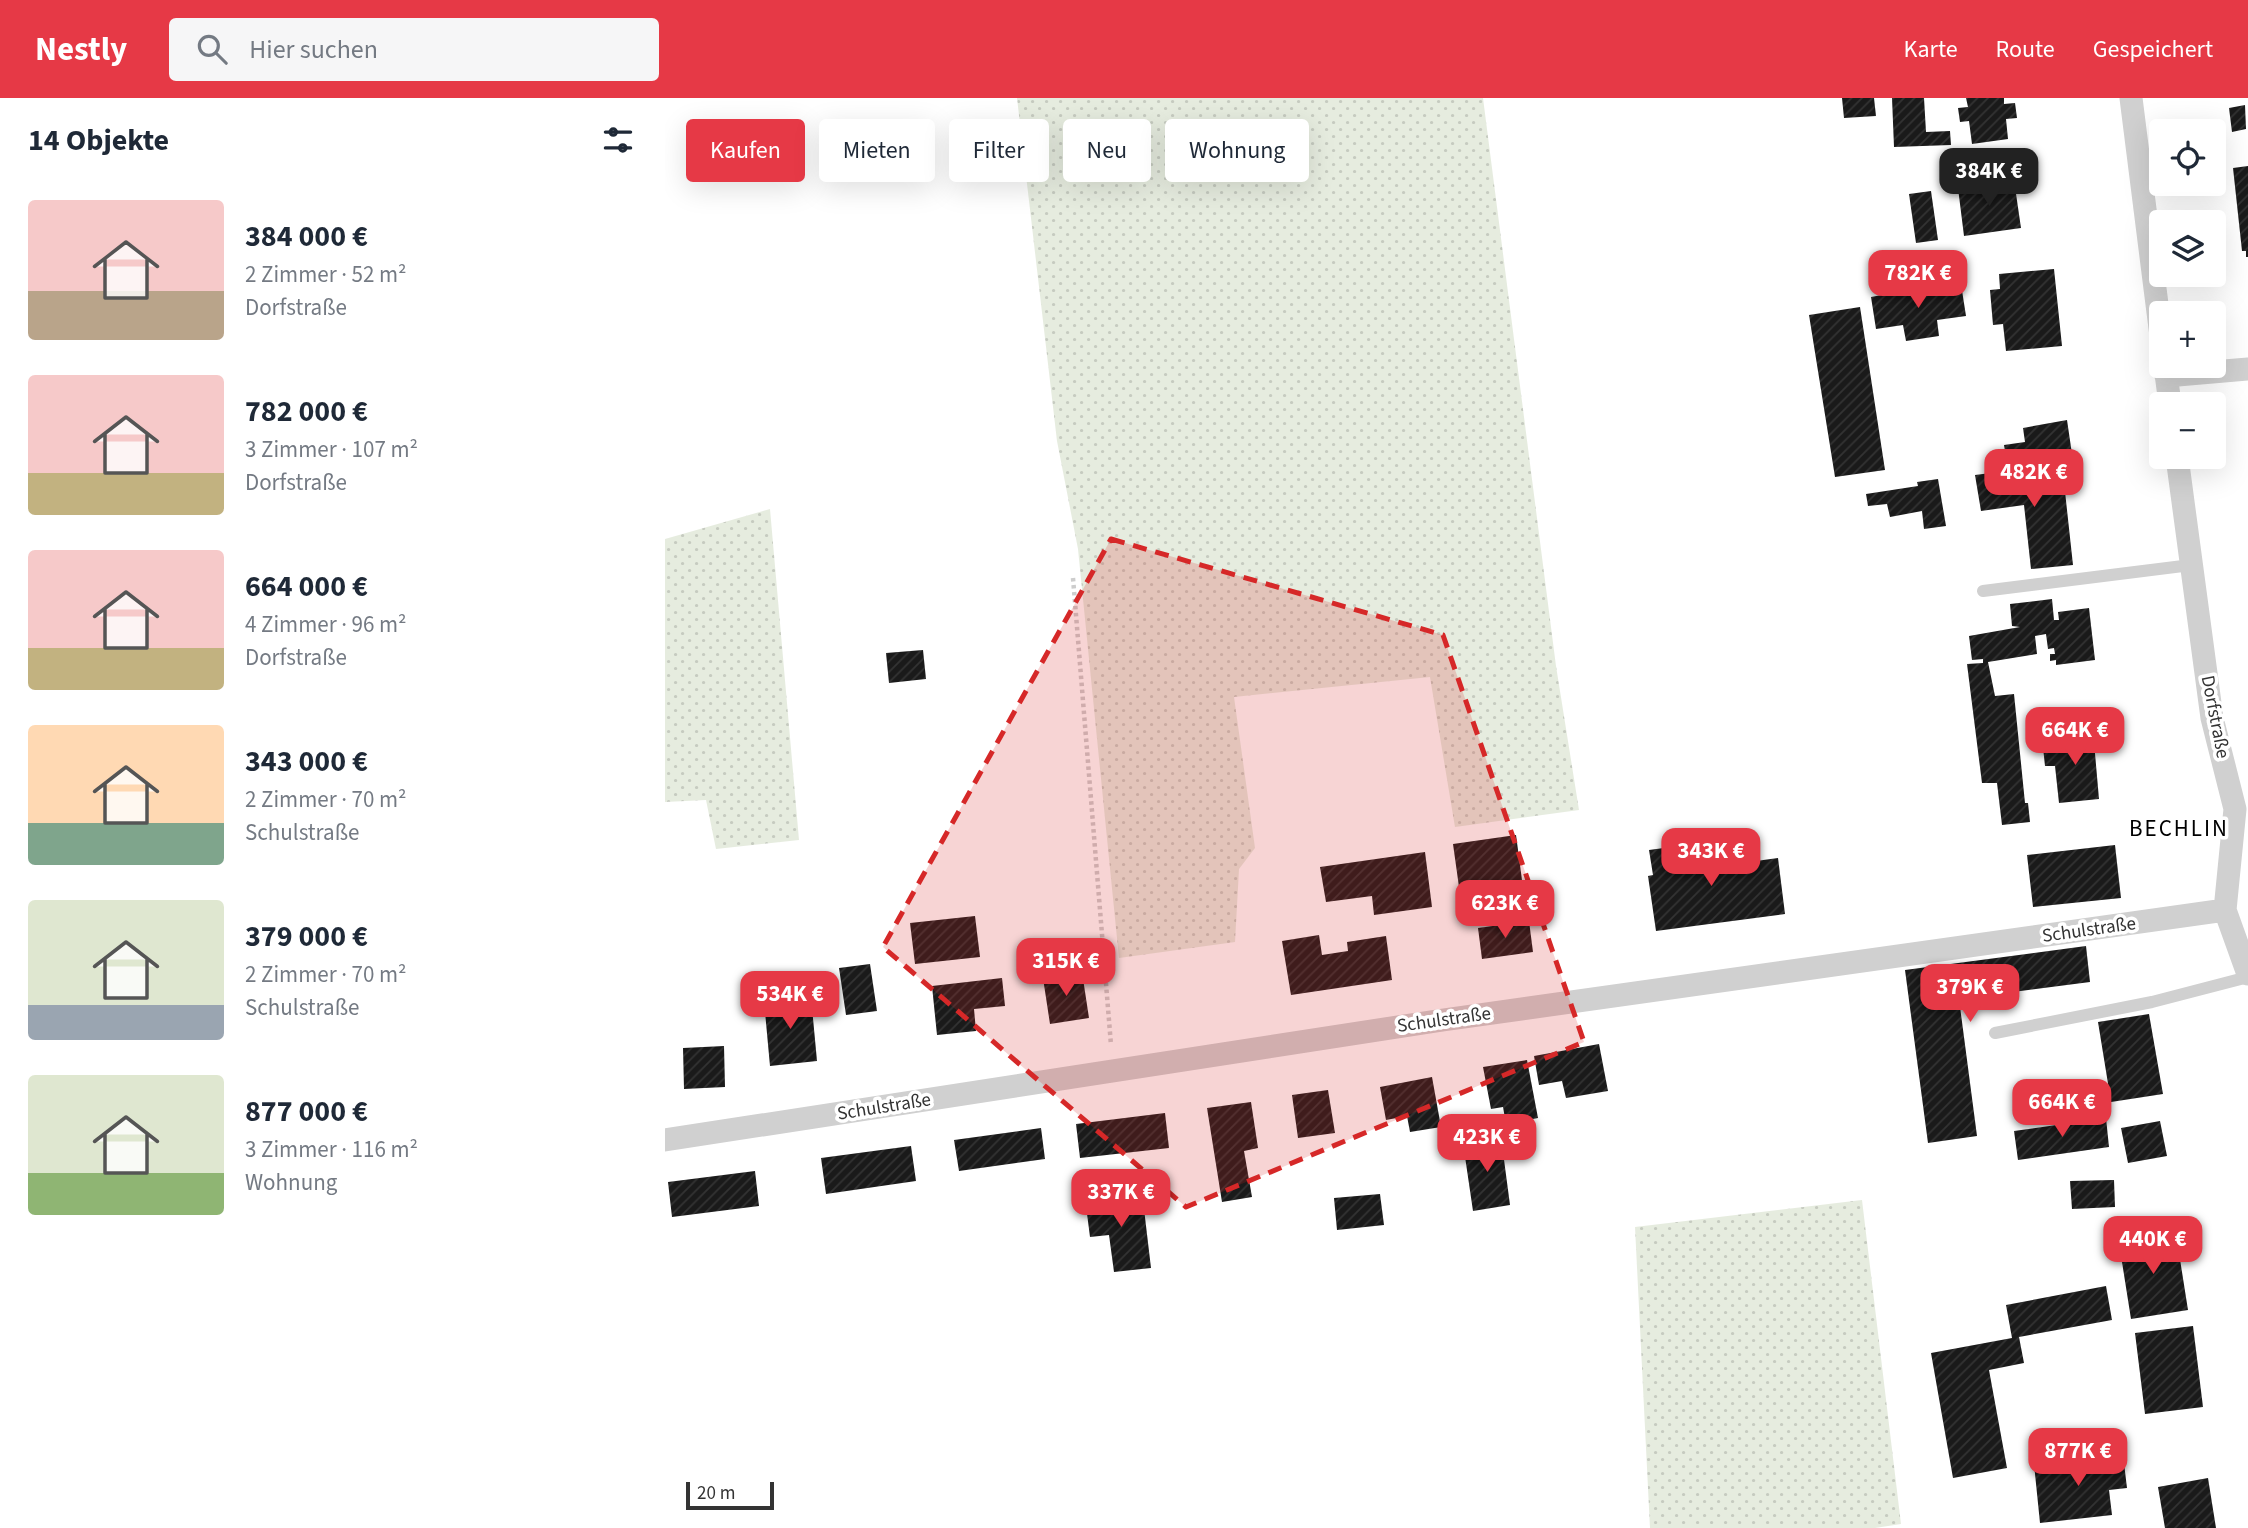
<!DOCTYPE html>
<html lang="de">
<head>
<meta charset="utf-8">
<style>
	body { margin:0; font-family:"Source Sans 3",sans-serif; background:#f6f6f7; color:#1f2937; height:100vh; display:flex; flex-direction:column; font-size:26px; white-space:nowrap }
	* { box-sizing:border-box; margin:0 }
	p { font-size:23px; color:#747a83 }
	.icon { flex:none; width:38px; height:38px; fill:none; stroke:currentColor; stroke-width:2; stroke-linecap:round; stroke-linejoin:round }
	.map { position:relative; flex:1; overflow:hidden }
	.side { display:flex; flex-direction:column; background:#fff; width:665px }
	.side>* { flex:none }
	.guide { position:absolute; left:21px; top:21px; width:665px; height:63px; display:flex; gap:14px }
	.tools { position:absolute; left:1484px; top:21px; display:grid; gap:14px }
	.tools a { display:grid; place-items:center; width:77px; height:77px; border-radius:7px; background:#fff; box-shadow:0 7px 28px #0002; font-size:35px }
	.scale { position:absolute; left:21px; bottom:18px; width:88px; box-sizing:border-box; padding-left:7px; border:4px solid #333; border-top:0; font-size:19px; line-height:24px; white-space:nowrap; color:#333; -webkit-text-stroke:5px #fff; paint-order:stroke }
	.price { position:absolute; translate:-50% -60px; padding:0 16px; border-radius:14px; background:#e63946; color:#fff; font-size:23px; line-height:46px; filter:drop-shadow(0 2px 4px #0008) }
	.price::after { content:''; position:absolute; left:50%; top:42px; width:21px; height:16px; margin-left:-10px; background:inherit; clip-path:polygon(0 0,100% 0,50% 100%) }
	.price.active { background:#222; color:#fff }
	ul { padding:0; list-style:none }
	li { display:flex; align-items:center; gap:21px; height:175px; padding:0 28px }
	li span { display:grid; place-items:center; flex:none; width:196px; height:140px; border-radius:7px; color:#555 }
	li>.icon { margin-inline-start:auto }
	span .icon { width:84px; height:84px; fill:#fffc; stroke-width:1 }
	li b { font-size:30px }
	h2 { display:flex; justify-content:space-between; align-items:center; height:84px; padding:0 28px; font-size:30px }
	.tag { padding:0 24px; border-radius:7px; background:#fff; box-shadow:0 7px 28px #0002; font-size:24px; line-height:63px }
	.tag.active { background:#e63946; color:#fff }
	header { display:flex; align-items:center; gap:42px; box-sizing:border-box; height:98px; padding:0 35px; background:#e63946; color:#fff }
	header strong { font-size:33px }
	nav { display:flex; gap:38px; margin-inline-start:auto; font-size:24px }
	.search { width:490px; height:63px; background:#f6f6f7; display:flex; align-items:center; gap:18px; box-sizing:border-box; padding:0 24px; border-radius:7px; color:#747a83; font-size:26px }
	main { display:flex; flex:1; min-height:0 }
	.map>svg:first-child { display:block }
	.grass { fill:url(#grass-dots) }
	.building { fill:url(#building-hatch) }
	.lines { fill:none; stroke-linecap:round; stroke-linejoin:round }
	.path { stroke:#cdcdcd; stroke-width:4.5; stroke-dasharray:3.5 3.5; stroke-linecap:butt }
	.service { stroke:#d0d0d0; stroke-width:12 }
	.minor { stroke:#d0d0d0; stroke-width:23 }
	.marked { fill:#d62828; fill-opacity:0.2; stroke:#d62828; stroke-width:5; stroke-dasharray:14 9; stroke-linejoin:round }
	.labels { text-anchor:middle; dominant-baseline:central; stroke-width:7; stroke-linejoin:round; paint-order:stroke }
	.street-label { font-size:19px; fill:#333; stroke:#fff }
	.quarter-label { font-size:23px; letter-spacing:2px; fill:#000; stroke:#fff }
</style>
</head>
<body>
<header>
<strong>Nestly</strong>
<div class="search"><svg class="icon" aria-label="search" viewBox="0 0 24 24"><circle cx="10" cy="10" r="6"/><path d="M15 15l6 6"/></svg>Hier suchen</div>
<nav><a>Karte</a><a>Route</a><a>Gespeichert</a></nav>
</header>
<main>
<section class="side">
<h2>14 Objekte<svg class="icon" aria-label="filters" viewBox="0 0 24 24"><path d="M4 7h16M4 17h16"/><circle cx="9" cy="7" r="2"/><circle cx="15" cy="17" r="2"/></svg></h2>
<ul>
<li><span style="background:linear-gradient(#f6c9c9 65%,#b9a48a 0)"><svg class="icon" aria-label="home" viewBox="0 0 24 24"><path d="M3 11l9-7 9 7M6 9v11h12V9"/></svg></span><div><b>384 000 €</b><p>2 Zimmer · 52 m²</p><p>Dorfstraße</p></div></li>
<li><span style="background:linear-gradient(#f6c9c9 70%,#c2b280 0)"><svg class="icon" aria-label="home" viewBox="0 0 24 24"><path d="M3 11l9-7 9 7M6 9v11h12V9"/></svg></span><div><b>782 000 €</b><p>3 Zimmer · 107 m²</p><p>Dorfstraße</p></div></li>
<li><span style="background:linear-gradient(#f6c9c9 70%,#c2b280 0)"><svg class="icon" aria-label="home" viewBox="0 0 24 24"><path d="M3 11l9-7 9 7M6 9v11h12V9"/></svg></span><div><b>664 000 €</b><p>4 Zimmer · 96 m²</p><p>Dorfstraße</p></div></li>
<li><span style="background:linear-gradient(#ffd9b3 70%,#7fa58c 0)"><svg class="icon" aria-label="home" viewBox="0 0 24 24"><path d="M3 11l9-7 9 7M6 9v11h12V9"/></svg></span><div><b>343 000 €</b><p>2 Zimmer · 70 m²</p><p>Schulstraße</p></div></li>
<li><span style="background:linear-gradient(#dfe7d0 75%,#9aa5b1 0)"><svg class="icon" aria-label="home" viewBox="0 0 24 24"><path d="M3 11l9-7 9 7M6 9v11h12V9"/></svg></span><div><b>379 000 €</b><p>2 Zimmer · 70 m²</p><p>Schulstraße</p></div></li>
<li><span style="background:linear-gradient(#dfe7d0 70%,#8fb573 0)"><svg class="icon" aria-label="home" viewBox="0 0 24 24"><path d="M3 11l9-7 9 7M6 9v11h12V9"/></svg></span><div><b>877 000 €</b><p>3 Zimmer · 116 m²</p><p>Wohnung</p></div></li>
</ul>
</section>
<div class="map">
<svg width="1583" height="1430" viewBox="0 0 1583 1430">
	<defs>
		<pattern id="grass-dots" width="8" height="8" patternUnits="userSpaceOnUse" patternTransform="scale(1.75)"><rect width="8" height="8" fill="#e6ecdf"/><path d="M2 2h.1M6 6h.1" fill="none" stroke="#c6cbc0" stroke-width="1.8" stroke-linecap="round"/></pattern>
		<pattern id="building-hatch" width="6" height="6" patternUnits="userSpaceOnUse" patternTransform="scale(1.75)"><rect width="6" height="6" fill="#1a1a1a"/><path d="M-1 1l2-2M0 6l6-6M5 7l2-2" fill="none" stroke="#333"/></pattern>
	</defs>
	<rect width="100%" height="100%" fill="#fff"/>
	<path class="grass" d="M 352,0 L 818,0 L 891,568 L 914,712 L 790,729 L 765,579 L 569,599 L 590,750 L 574,771 L 570,844 L 454,860 L 413,451 L 392,343 Z
		M 105,411 L 134,742 L 51,751 L 41,702 L 0,704 L 0,441 Z
		M 1197,1102 L 1236,1426 L 1210,1430 L 985,1430 L 970,1129 Z"/>
	<path class="building" d="M 1177,0 L 1209,0 L 1211,18 L 1179,20 Z
		M 1227,0 L 1259,0 L 1261,34 L 1285,33 L 1286,47 L 1229,49 Z
		M 1301,0 L 1339,0 L 1339,6 L 1350,5 L 1352,20 L 1341,21 L 1343,41 L 1307,46 L 1304,23 L 1295,24 L 1293,10 L 1303,9 Z
		M 1580,7 L 1581,31 L 1567,34 L 1564,10 Z
		M 1583,68 L 1583,159 L 1581,159 L 1581,153 L 1577,153 L 1568,70 Z
		M 1349,82 L 1356,130 L 1299,138 L 1293,90 Z
		M 1266,93 L 1273,142 L 1251,145 L 1244,96 Z
		M 1389,171 L 1397,248 L 1341,253 L 1338,226 L 1328,227 L 1325,192 L 1335,191 L 1334,176 Z
		M 1231,185 L 1232,195 L 1296,186 L 1301,218 L 1272,222 L 1274,238 L 1241,243 L 1238,227 L 1211,231 L 1206,199 L 1222,196 L 1221,186 Z
		M 1195,209 L 1220,372 L 1170,379 L 1144,217 Z
		M 1402,322 L 1407,356 L 1342,365 L 1339,347 L 1360,344 L 1358,330 Z
		M 1397,366 L 1408,467 L 1366,471 L 1359,407 L 1316,413 L 1310,377 Z
		M 1273,381 L 1281,428 L 1259,431 L 1257,413 L 1225,419 L 1222,406 L 1203,408 L 1201,396 L 1253,388 L 1252,384 Z
		M 1387,501 L 1389,522 L 1394,522 L 1393,514 L 1424,510 L 1430,562 L 1391,567 L 1391,562 L 1385,563 L 1385,556 L 1390,556 L 1389,550 L 1383,551 L 1381,536 L 1370,538 L 1372,556 L 1323,564 L 1330,598 L 1349,596 L 1360,705 L 1363,705 L 1365,724 L 1337,727 L 1332,685 L 1317,685 L 1302,566 L 1318,565 L 1318,561 L 1307,562 L 1304,538 L 1355,529 L 1347,528 L 1345,506 Z
		M 258,552 L 261,581 L 224,585 L 221,555 Z
		M 1424,631 L 1425,645 L 1429,644 L 1434,701 L 1394,705 L 1390,668 L 1380,668 L 1378,649 L 1402,647 L 1401,633 Z
		M 851,737 L 857,782 L 794,789 L 788,746 Z
		M 1043,744 L 1047,769 L 1113,760 L 1120,816 L 991,833 L 983,778 L 988,777 L 984,752 Z
		M 1450,747 L 1456,800 L 1368,809 L 1362,757 Z
		M 760,754 L 767,809 L 709,817 L 707,798 L 661,804 L 655,769 Z
		M 310,818 L 315,859 L 250,866 L 245,825 Z
		M 864,823 L 868,854 L 817,861 L 813,830 Z
		M 654,837 L 657,857 L 683,853 L 682,844 L 721,838 L 727,882 L 626,897 L 617,843 Z
		M 1421,848 L 1425,884 L 1294,901 L 1312,1038 L 1263,1045 L 1240,872 Z
		M 205,866 L 212,913 L 181,917 L 174,870 Z
		M 417,874 L 424,920 L 385,926 L 378,880 Z
		M 337,880 L 340,908 L 309,911 L 311,933 L 272,937 L 267,888 Z
		M 146,899 L 152,963 L 105,968 L 99,903 Z
		M 1484,916 L 1498,996 L 1446,1004 L 1433,924 Z
		M 934,946 L 943,993 L 901,1000 L 897,983 L 874,987 L 869,958 Z
		M 59,948 L 60,989 L 19,991 L 18,950 Z
		M 862,962 L 873,1020 L 841,1026 L 838,1009 L 826,1011 L 818,969 Z
		M 767,979 L 776,1029 L 745,1034 L 742,1018 L 721,1022 L 715,989 Z
		M 663,992 L 670,1035 L 633,1040 L 627,997 Z
		M 586,1004 L 593,1050 L 579,1053 L 587,1099 L 557,1104 L 542,1010 Z
		M 500,1015 L 504,1050 L 415,1060 L 411,1026 Z
		M 1441,1020 L 1444,1049 L 1353,1062 L 1349,1033 Z
		M 1495,1023 L 1502,1058 L 1463,1065 L 1456,1030 Z
		M 376,1030 L 380,1061 L 294,1073 L 289,1042 Z
		M 836,1039 L 845,1107 L 808,1113 L 798,1045 Z
		M 246,1048 L 251,1083 L 161,1096 L 156,1060 Z
		M 90,1073 L 94,1108 L 7,1119 L 3,1084 Z
		M 1449,1082 L 1450,1109 L 1407,1111 L 1405,1083 Z
		M 477,1094 L 486,1170 L 449,1174 L 444,1137 L 425,1139 L 420,1100 Z
		M 715,1096 L 719,1127 L 672,1132 L 669,1100 Z
		M 1511,1136 L 1523,1212 L 1466,1221 L 1454,1145 Z
		M 1441,1188 L 1447,1222 L 1354,1239 L 1359,1265 L 1324,1272 L 1342,1370 L 1288,1380 L 1266,1255 L 1347,1240 L 1341,1207 Z
		M 1528,1228 L 1538,1309 L 1480,1316 L 1470,1235 Z
		M 1458,1357 L 1462,1390 L 1444,1392 L 1447,1417 L 1375,1425 L 1369,1366 Z
		M 1543,1380 L 1551,1430 L 1500,1430 L 1493,1389 Z"/>
	<g class="lines">
		<path class="path" d="M 408,480 L 446,947"/>
		<path class="service" d="M 1318,493 L 1526,467
			M 1330,935 L 1487,904 L 1583,879"/>
		<path class="minor" d="M 1466,0 L 1496,238
			M 1500,268 L 1505,306
			M 1501,278 L 1583,271
			M 1512,359 L 1547,620 L 1570,711 L 1560,812 L 1583,876
			M 0,1042 L 778,922 L 1560,812"/>
	</g>
	<path class="marked" d="M 446,441 L 778,537 L 919,944 L 521,1109 L 218,849 Z"/>
	<g class="labels">
		<g class="street-label">
			<text transform="translate(1550 619) rotate(79)">Dorfstraße</text>
			<text transform="translate(1424 832) rotate(-8)">Schulstraße</text>
			<text transform="translate(779 922) rotate(-8)">Schulstraße</text>
			<text transform="translate(219 1009) rotate(-9)">Schulstraße</text>
		</g>
		<g class="quarter-label">
			<text x="1514" y="730">BECHLIN</text>
		</g>
	</g>
</svg>
<div class="tools">
<a><svg class="icon" aria-label="locate" viewBox="0 0 24 24"><circle cx="12" cy="12" r="6"/><path d="M12 2v4M12 18v4M2 12h4M18 12h4"/></svg></a>
<a><svg class="icon" aria-label="layers" viewBox="0 0 24 24"><path d="M12 4l9 5-9 5-9-5zM3 14l9 5 9-5"/></svg></a>
<a>+</a>
<a>−</a>
</div>
<div class="scale">20 m</div>
<b class="price active" style="left:1324px;top:110px">384K €</b>
<b class="price" style="left:1253px;top:212px">782K €</b>
<b class="price" style="left:1369px;top:411px">482K €</b>
<b class="price" style="left:1410px;top:669px">664K €</b>
<b class="price" style="left:1046px;top:790px">343K €</b>
<b class="price" style="left:840px;top:842px">623K €</b>
<b class="price" style="left:401px;top:900px">315K €</b>
<b class="price" style="left:1305px;top:926px">379K €</b>
<b class="price" style="left:125px;top:933px">534K €</b>
<b class="price" style="left:1397px;top:1041px">664K €</b>
<b class="price" style="left:822px;top:1076px">423K €</b>
<b class="price" style="left:456px;top:1131px">337K €</b>
<b class="price" style="left:1488px;top:1178px">440K €</b>
<b class="price" style="left:1413px;top:1390px">877K €</b>
<div class="guide">
<a class="tag active">Kaufen</a>
<a class="tag">Mieten</a>
<a class="tag">Filter</a>
<a class="tag">Neu</a>
<a class="tag">Wohnung</a>
</div>
</div>
</main>
</body>
</html>
